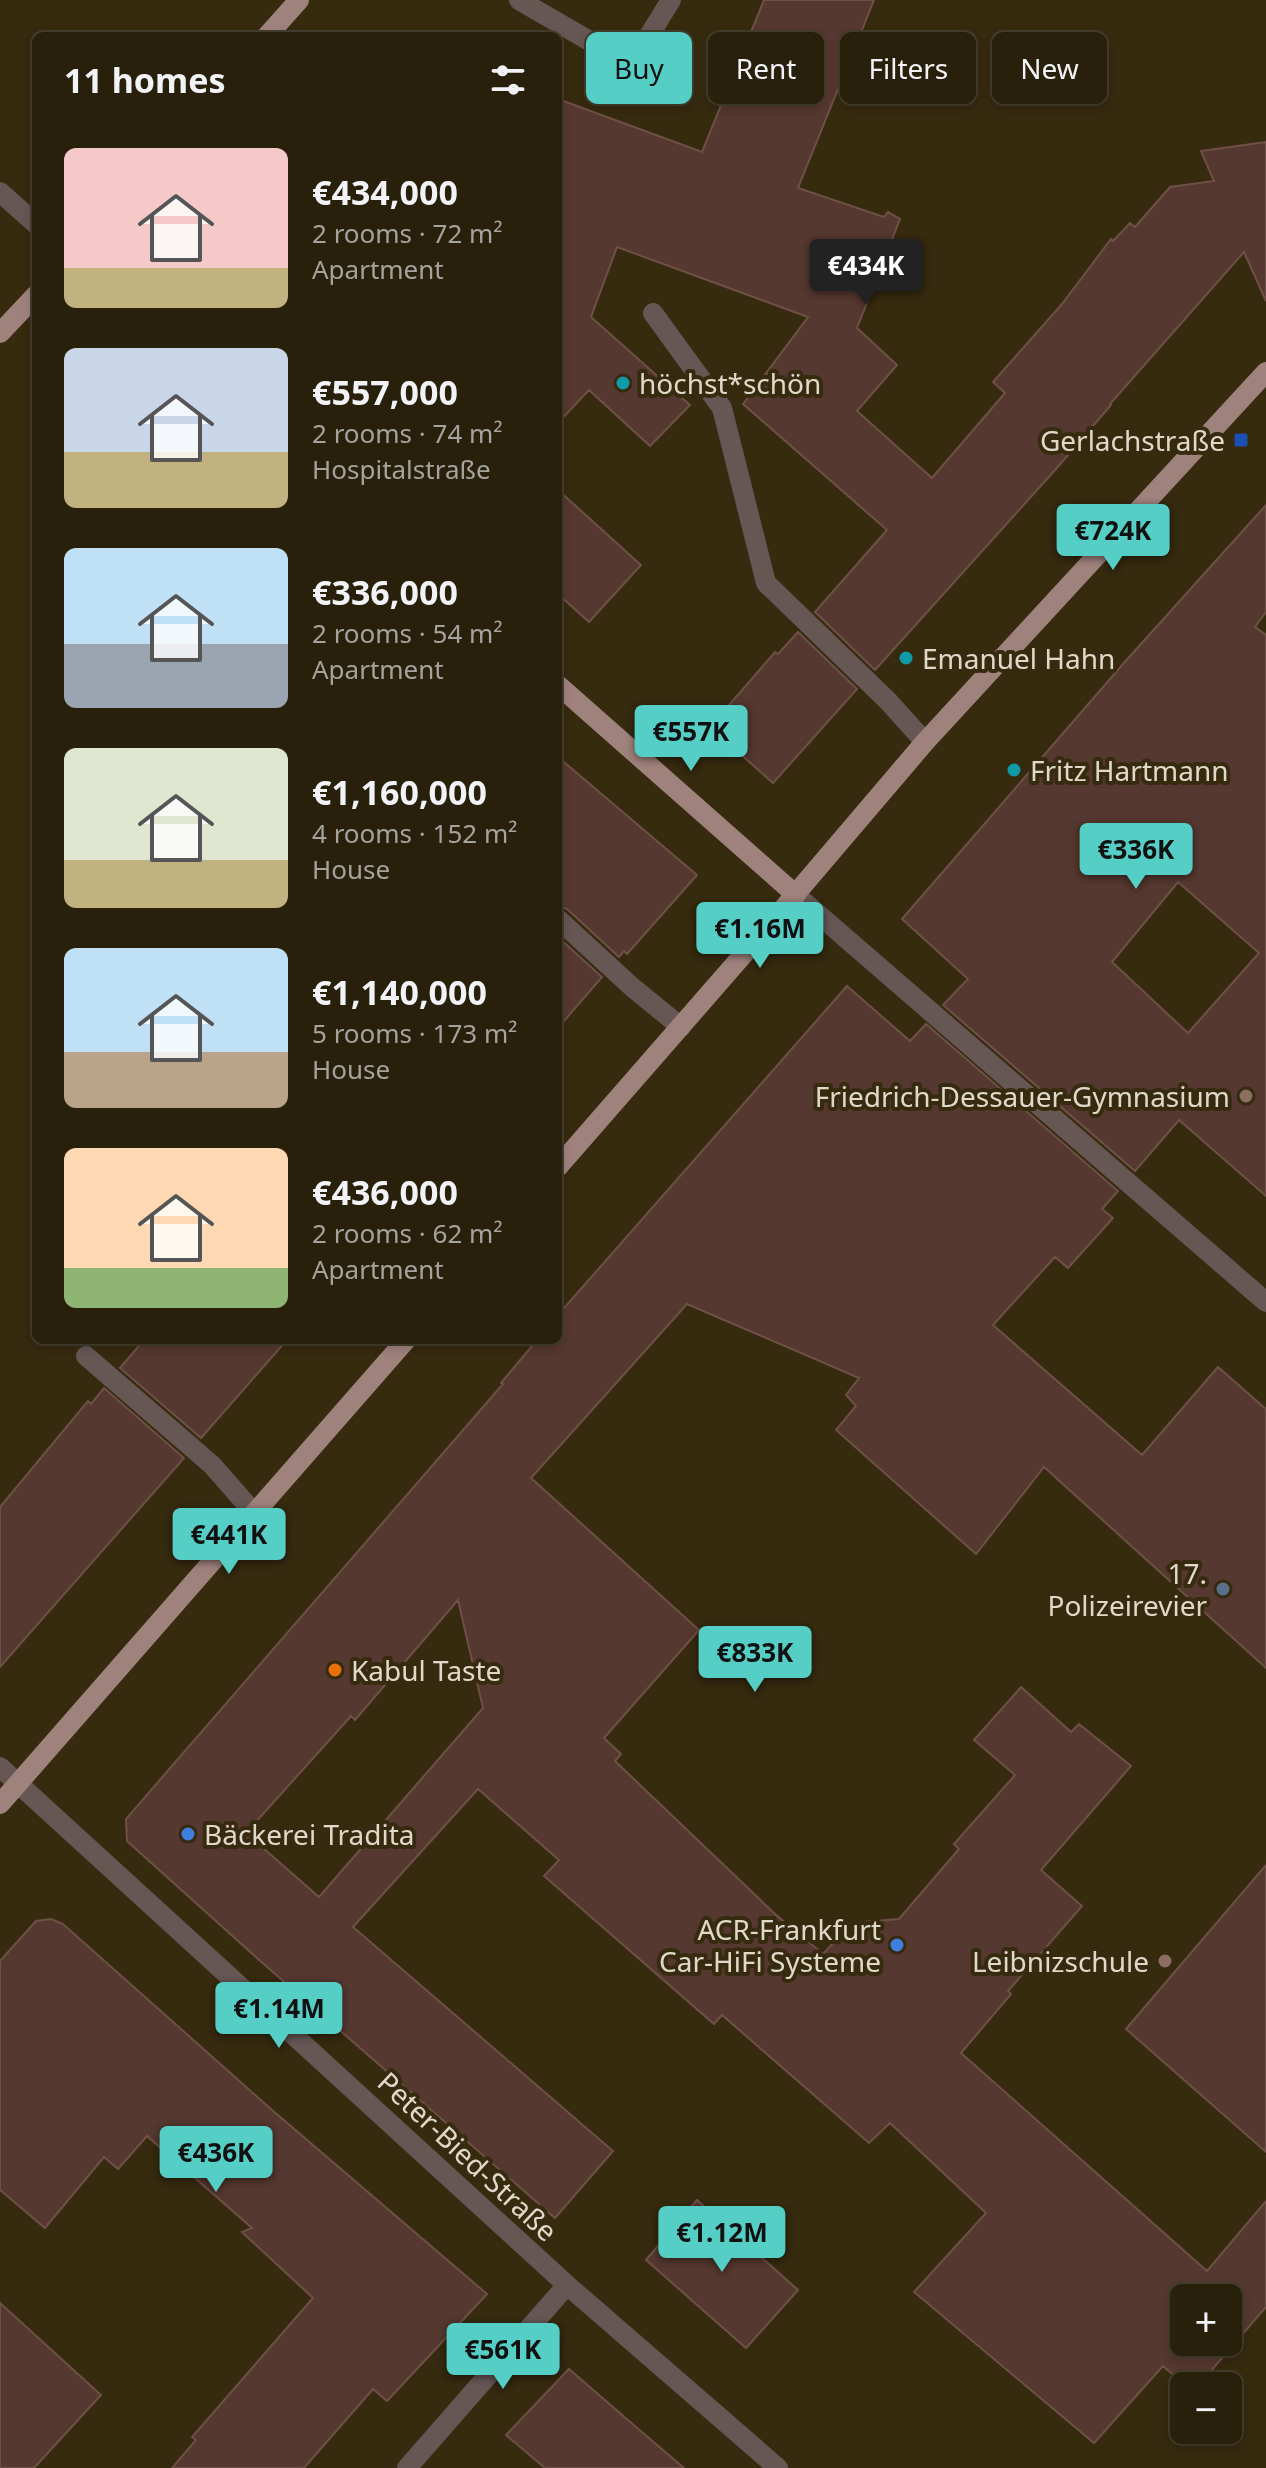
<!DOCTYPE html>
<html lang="en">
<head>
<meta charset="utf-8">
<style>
	body { margin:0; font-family:"Noto Sans",sans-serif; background:#342d19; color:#f1f3f6; height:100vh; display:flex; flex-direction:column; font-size:30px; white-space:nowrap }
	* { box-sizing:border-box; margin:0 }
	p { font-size:26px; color:#a5a39d }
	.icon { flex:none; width:44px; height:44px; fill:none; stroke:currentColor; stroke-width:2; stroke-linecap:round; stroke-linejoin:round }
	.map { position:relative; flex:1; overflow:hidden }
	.drawer { position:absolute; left:32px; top:32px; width:530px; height:1312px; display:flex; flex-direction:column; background:#28200b; border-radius:12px; box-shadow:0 4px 12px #0003,0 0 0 2px #443e2c }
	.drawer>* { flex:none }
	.hud { position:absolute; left:586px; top:32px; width:560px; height:72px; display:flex; gap:16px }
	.controls { position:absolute; left:1170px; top:2284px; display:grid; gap:16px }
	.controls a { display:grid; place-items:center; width:72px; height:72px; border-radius:12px; background:#28200b; box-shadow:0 4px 12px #0003,0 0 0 2px #443e2c; font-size:40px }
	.price { position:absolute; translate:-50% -68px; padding:0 18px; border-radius:8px; background:#55cec5; color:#111; font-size:26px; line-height:52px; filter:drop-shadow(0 2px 4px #0008) }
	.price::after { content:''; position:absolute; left:50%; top:48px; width:24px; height:18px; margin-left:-12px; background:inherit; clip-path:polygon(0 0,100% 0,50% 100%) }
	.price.selected { background:#222; color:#fff }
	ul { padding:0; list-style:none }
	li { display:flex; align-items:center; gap:24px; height:200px; padding:0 32px }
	li span { display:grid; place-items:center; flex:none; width:224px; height:160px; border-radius:12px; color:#555 }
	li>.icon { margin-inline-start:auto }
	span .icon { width:96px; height:96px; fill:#fffc; stroke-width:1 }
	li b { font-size:34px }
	h2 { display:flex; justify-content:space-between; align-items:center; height:96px; padding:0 32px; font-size:34px }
	.chip { padding:0 28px; border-radius:12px; background:#28200b; box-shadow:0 4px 12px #0003,0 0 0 2px #443e2c; font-size:28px; line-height:72px }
	.chip.selected { background:#55cec5; color:#111 }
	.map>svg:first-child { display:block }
	.building { fill:#55382f; stroke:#6f5047; stroke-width:2; fill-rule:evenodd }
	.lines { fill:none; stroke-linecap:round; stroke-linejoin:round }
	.minor { stroke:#665755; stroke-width:20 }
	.major { stroke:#a0827d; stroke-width:20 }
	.culture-dot { fill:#0f9aa8; stroke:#362a0f; stroke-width:3 }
	.transit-dot { fill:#1a4fb4; stroke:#362a0f; stroke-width:3 }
	.education-dot { fill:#8d6e63; stroke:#362a0f; stroke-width:3 }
	.service-dot { fill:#5c6f8a; stroke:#362a0f; stroke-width:3 }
	.food-dot { fill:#e8710a; stroke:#362a0f; stroke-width:3 }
	.shop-dot { fill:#3f7fe0; stroke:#362a0f; stroke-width:3 }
	.labels { text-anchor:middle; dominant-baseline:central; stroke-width:8; stroke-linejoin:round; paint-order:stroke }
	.poi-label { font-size:28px; fill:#e0d8c9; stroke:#362a0f; text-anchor:start }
	.street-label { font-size:28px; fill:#e0d8c9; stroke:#362a0f }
</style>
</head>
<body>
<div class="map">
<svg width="1266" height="2468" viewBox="0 0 1266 2468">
	<rect width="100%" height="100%" fill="#362a0f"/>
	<path class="building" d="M 764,0 L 874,0 L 798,188 L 884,217 L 888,212 L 900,219 L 857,328 L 897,365 L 857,411 L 932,478 L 1005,393 L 993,382 L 1062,304 L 1111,239 L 1113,241 L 1130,223 L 1135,227 L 1170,187 L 1214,181 L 1201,151 L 1266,142 L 1266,301 L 1244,252 L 1110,404 L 1111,405 L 1056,469 L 875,670 L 815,612 L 887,530 L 743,404 L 808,317 L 617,247 L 591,317 L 690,405 L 650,446 L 589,390 L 558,423 L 558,99 L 702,152 Z
		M 558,490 L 641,565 L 589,622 L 558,594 Z
		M 1266,505 L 1266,612 L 1255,627 L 1266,635 L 1266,1196 L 1179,1120 L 1135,1171 L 943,1005 L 968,979 L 902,919 L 1123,664 ZM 1178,882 L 1259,953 L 1188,1033 L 1112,962 Z
		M 798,632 L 857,689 L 773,783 L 710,727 L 775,652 L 778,654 Z
		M 558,757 L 697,875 L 627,954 L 624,951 L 619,957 L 567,909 L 558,906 Z
		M 558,937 L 602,977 L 558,1028 Z
		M 847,986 L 910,1041 L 926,1024 L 1118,1191 L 1102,1209 L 1113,1218 L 1068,1268 L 1055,1257 L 993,1325 L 1142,1455 L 1218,1367 L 1266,1409 L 1266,1668 L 1044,1467 L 976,1554 L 836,1430 L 856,1406 L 846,1395 L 859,1378 L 687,1304 L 531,1478 L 699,1630 L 604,1738 L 621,1754 L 615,1761 L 775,1914 L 823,1954 L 852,1923 L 899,1919 L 959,1849 L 954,1844 L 1015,1775 L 974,1740 L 1021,1687 L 1071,1732 L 1079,1724 L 1131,1766 L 1041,1870 L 1082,1906 L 1008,1991 L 1011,1994 L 961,2053 L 1207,2271 L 1266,2201 L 1266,2307 L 1198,2386 L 1186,2386 L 1163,2366 L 1094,2443 L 914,2292 L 986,2213 L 890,2123 L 869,2143 L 722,2015 L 714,2024 L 544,1876 L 559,1860 L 478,1789 L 353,1927 L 613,2151 L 555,2218 L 258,1959 L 127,1841 L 126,1819 L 503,1384 L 501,1383 L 537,1340 L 558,1340 L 558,1315 ZM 458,1600 L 483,1708 L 319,1897 L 246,1833 L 351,1716 L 355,1720 ZM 1184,2298 L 1228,2298 L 1228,2342 L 1184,2342 Z
		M 144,1340 L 287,1340 L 201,1438 L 120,1368 Z
		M 104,1388 L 184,1458 L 0,1667 L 0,1507 L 88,1401 L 91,1404 Z
		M 1266,1865 L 1266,2152 L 1126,2029 Z
		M 51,1919 L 63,1924 L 272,2110 L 487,2294 L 387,2401 L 373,2389 L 304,2468 L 172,2468 L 196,2440 L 192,2437 L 313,2298 L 242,2232 L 252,2228 L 147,2136 L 118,2169 L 104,2157 L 45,2228 L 0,2190 L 0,1961 L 36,1921 Z
		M 697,2200 L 798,2290 L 746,2348 L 646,2260 Z
		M 0,2303 L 101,2395 L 34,2468 L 0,2468 Z
		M 569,2369 L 636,2427 L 684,2468 L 545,2468 L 506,2435 Z"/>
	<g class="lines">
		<path class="minor" d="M 519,0 L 631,65 L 671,0
			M 0,192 L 36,224
			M 653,313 L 722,408 L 766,583 L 888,701 L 925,742
			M 796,895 L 1266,1302
			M 558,919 L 632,987 L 681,1027
			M 86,1356 L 212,1465 L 254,1513
			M 0,1767 L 567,2285 L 778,2468
			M 407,2468 L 567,2285"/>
		<path class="major" d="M 267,36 L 299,0
			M 0,333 L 36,295
			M 558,685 L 796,895
			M 558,1167 L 770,924 L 925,742 L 1266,372
			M 0,1804 L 406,1340"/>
	</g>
	<g class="culture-dot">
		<circle cx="623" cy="383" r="8"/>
		<circle cx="906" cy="658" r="8"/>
		<circle cx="1014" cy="770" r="8"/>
	</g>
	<rect class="transit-dot" x="1233" y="432" width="16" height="16" rx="4"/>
	<g class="education-dot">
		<circle cx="1246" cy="1096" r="8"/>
		<circle cx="1165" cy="1961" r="8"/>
	</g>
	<circle class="service-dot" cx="1223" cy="1589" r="8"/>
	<circle class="food-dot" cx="335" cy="1670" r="8"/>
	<g class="shop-dot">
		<circle cx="188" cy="1834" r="8"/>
		<circle cx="897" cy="1945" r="8"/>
	</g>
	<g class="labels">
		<g class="poi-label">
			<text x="639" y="383">höchst*schön</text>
			<text x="1225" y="440" text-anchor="end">Gerlachstraße</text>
			<text x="922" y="658">Emanuel Hahn</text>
			<text x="1030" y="770">Fritz Hartmann</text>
			<text x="1230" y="1096" text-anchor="end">Friedrich-Dessauer-Gymnasium</text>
			<text x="1207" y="1573" text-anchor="end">17.<tspan x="1207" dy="32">Polizeirevier</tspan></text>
			<text x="351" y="1670">Kabul Taste</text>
			<text x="204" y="1834">Bäckerei Tradita</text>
			<text x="881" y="1929" text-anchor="end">ACR-Frankfurt<tspan x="881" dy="32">Car-HiFi Systeme</tspan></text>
			<text x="1149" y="1961" text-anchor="end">Leibnizschule</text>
		</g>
		<g class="street-label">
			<text transform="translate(468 2156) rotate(43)">Peter-Bied-Straße</text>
		</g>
	</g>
</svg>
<div class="controls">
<a>+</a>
<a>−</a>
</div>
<b class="price selected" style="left:866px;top:307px">€434K</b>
<b class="price" style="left:1113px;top:572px">€724K</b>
<b class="price" style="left:691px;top:773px">€557K</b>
<b class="price" style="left:1136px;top:891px">€336K</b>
<b class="price" style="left:760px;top:970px">€1.16M</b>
<b class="price" style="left:229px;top:1576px">€441K</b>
<b class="price" style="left:755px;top:1694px">€833K</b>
<b class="price" style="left:279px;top:2050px">€1.14M</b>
<b class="price" style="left:216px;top:2194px">€436K</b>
<b class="price" style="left:722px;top:2274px">€1.12M</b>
<b class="price" style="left:503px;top:2391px">€561K</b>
<div class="hud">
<a class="chip selected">Buy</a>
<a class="chip">Rent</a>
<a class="chip">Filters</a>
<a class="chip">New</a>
</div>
<section class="drawer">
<h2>11 homes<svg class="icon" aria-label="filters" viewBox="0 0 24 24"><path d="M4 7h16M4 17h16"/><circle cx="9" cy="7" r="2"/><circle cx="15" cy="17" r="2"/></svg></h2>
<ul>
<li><span style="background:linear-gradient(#f6c9c9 75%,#c2b280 0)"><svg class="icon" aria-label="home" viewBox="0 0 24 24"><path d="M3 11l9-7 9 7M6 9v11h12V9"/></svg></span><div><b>€434,000</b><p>2 rooms · 72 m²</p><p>Apartment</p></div></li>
<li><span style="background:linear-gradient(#c9d6e8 65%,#c2b280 0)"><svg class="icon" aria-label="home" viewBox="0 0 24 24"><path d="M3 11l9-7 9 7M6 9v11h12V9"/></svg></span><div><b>€557,000</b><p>2 rooms · 74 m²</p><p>Hospitalstraße</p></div></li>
<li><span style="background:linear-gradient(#bfe0f5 60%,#9aa5b1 0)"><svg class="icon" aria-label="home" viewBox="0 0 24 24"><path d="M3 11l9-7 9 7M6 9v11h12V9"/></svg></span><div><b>€336,000</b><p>2 rooms · 54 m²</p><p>Apartment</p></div></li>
<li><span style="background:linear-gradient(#dfe7d0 70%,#c2b280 0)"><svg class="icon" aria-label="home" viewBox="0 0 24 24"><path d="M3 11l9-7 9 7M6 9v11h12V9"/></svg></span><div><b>€1,160,000</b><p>4 rooms · 152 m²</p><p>House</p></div></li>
<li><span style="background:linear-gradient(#bfe0f5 65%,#b9a48a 0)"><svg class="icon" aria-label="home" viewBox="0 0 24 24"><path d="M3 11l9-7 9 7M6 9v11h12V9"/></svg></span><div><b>€1,140,000</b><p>5 rooms · 173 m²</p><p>House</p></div></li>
<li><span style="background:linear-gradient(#ffd9b3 75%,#8fb573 0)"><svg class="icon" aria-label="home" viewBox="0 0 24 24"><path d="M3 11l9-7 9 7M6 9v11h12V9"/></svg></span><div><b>€436,000</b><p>2 rooms · 62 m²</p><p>Apartment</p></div></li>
</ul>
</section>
</div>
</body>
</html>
